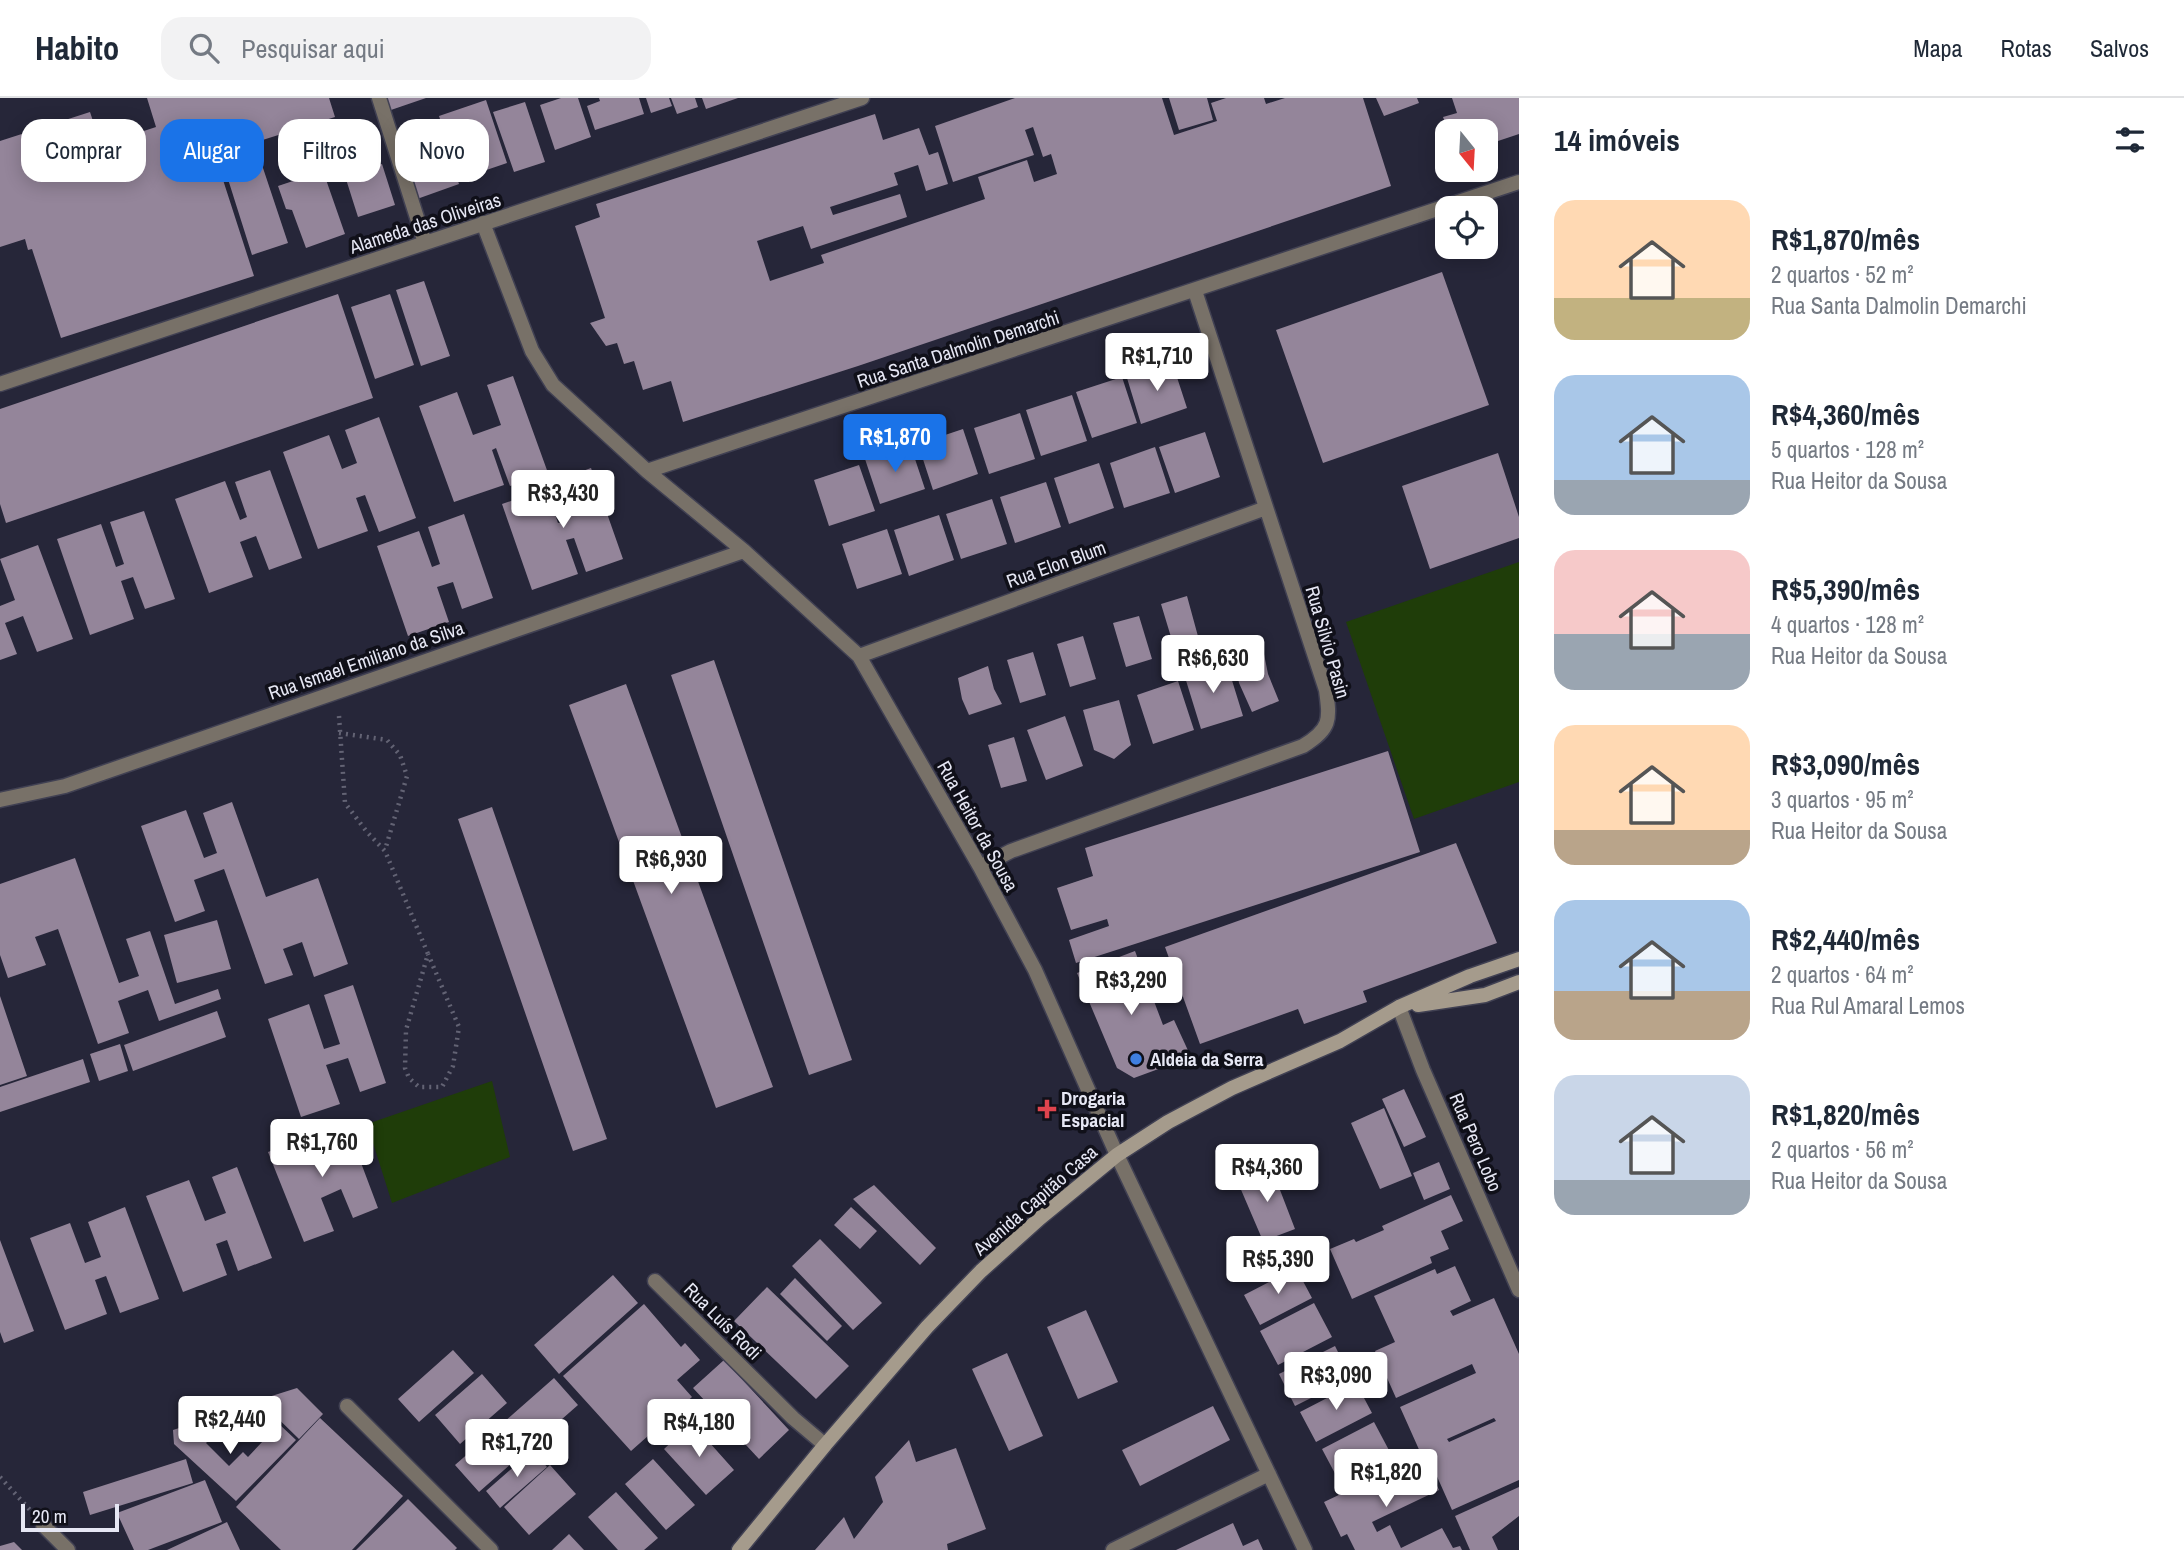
<!DOCTYPE html>
<html lang="pt">
<head>
<meta charset="utf-8">
<style>
	body { margin:0; font-family:"Archivo Narrow",sans-serif; background:#f2f2f3; color:#1f2937; height:100vh; display:flex; flex-direction:column; font-size:26px; white-space:nowrap }
	* { box-sizing:border-box; margin:0 }
	p { font-size:23px; color:#747a83 }
	.icon { flex:none; width:38px; height:38px; fill:none; stroke:currentColor; stroke-width:2; stroke-linecap:round; stroke-linejoin:round }
	.map { position:relative; flex:1; overflow:hidden }
	.side { display:flex; flex-direction:column; background:#fff; width:665px }
	.side>* { flex:none }
	.top-card { position:absolute; left:21px; top:21px; width:665px; height:63px; display:flex; gap:14px }
	.needle { width:46px; rotate:162deg }
	.controls { position:absolute; left:1435px; top:21px; display:grid; gap:14px }
	.controls a { display:grid; place-items:center; width:63px; height:63px; border-radius:14px; background:#fff; box-shadow:0 4px 18px #0003; font-size:35px }
	.scale { position:absolute; left:21px; bottom:18px; width:98px; box-sizing:border-box; padding-left:7px; border:4px solid #e6e7f4; border-top:0; font-size:19px; line-height:24px; white-space:nowrap; color:#e6e7f4; -webkit-text-stroke:5px #101019; paint-order:stroke }
	.price { position:absolute; translate:-50% -60px; padding:0 16px; border-radius:7px; background:#fff; color:#222; font-size:23px; line-height:46px; filter:drop-shadow(0 2px 4px #0008) }
	.price::after { content:''; position:absolute; left:50%; top:42px; width:21px; height:16px; margin-left:-10px; background:inherit; clip-path:polygon(0 0,100% 0,50% 100%) }
	.price.current { background:#1a73e8; color:#fff }
	ul { padding:0; list-style:none }
	li { display:flex; align-items:center; gap:21px; height:175px; padding:0 35px }
	li span { display:grid; place-items:center; flex:none; width:196px; height:140px; border-radius:21px; color:#555 }
	li>.icon { margin-inline-start:auto }
	span .icon { width:84px; height:84px; fill:#fffc; stroke-width:1 }
	li b { font-size:30px }
	h2 { display:flex; justify-content:space-between; align-items:center; height:84px; padding:0 35px; font-size:30px }
	.chip { padding:0 24px; border-radius:21px; background:#fff; box-shadow:0 4px 18px #0003; font-size:24px; line-height:63px }
	.chip.current { background:#1a73e8; color:#fff }
	header { display:flex; align-items:center; gap:42px; box-sizing:border-box; height:98px; padding:0 35px; background:#fff; border-bottom:2px solid #e0e1e3 }
	header strong { font-size:33px }
	nav { display:flex; gap:38px; margin-inline-start:auto; font-size:24px }
	.search { width:490px; height:63px; background:#f2f2f3; display:flex; align-items:center; gap:18px; box-sizing:border-box; padding:0 24px; border-radius:21px; color:#747a83; font-size:26px }
	main { display:flex; flex:1; min-height:0 }
	.map>svg:first-child { display:block }
	.green { fill:#1f3d09 }
	.building { fill:#94859a; fill-rule:evenodd }
	.lines { fill:none; stroke-linecap:round; stroke-linejoin:round }
	.minor-casing { stroke:#414153; stroke-width:17 }
	.secondary-casing { stroke:#414153; stroke-width:17 }
	.path { stroke:#636374; stroke-width:4.5; stroke-dasharray:2 5; stroke-linecap:butt }
	.minor { stroke:#787168; stroke-width:14 }
	.secondary { stroke:#a59b8c; stroke-width:14 }
	.shop-dot { fill:#3f7fe0; stroke:#101019; stroke-width:2.5 }
	.health-dot { fill:#e0444e; stroke:#101019; stroke-width:2.5 }
	.labels { text-anchor:middle; dominant-baseline:central; stroke-width:7; stroke-linejoin:round; paint-order:stroke }
	.street-label { font-size:19px; fill:#e6e7f4; stroke:#101019 }
	.poi-label { font-size:19px; font-weight:bold; fill:#e6e7f4; stroke:#101019; text-anchor:start }
</style>
</head>
<body>
<header>
<strong>Habito</strong>
<div class="search"><svg class="icon" aria-label="search" viewBox="0 0 24 24"><circle cx="10" cy="10" r="6"/><path d="M15 15l6 6"/></svg>Pesquisar aqui</div>
<nav><a>Mapa</a><a>Rotas</a><a>Salvos</a></nav>
</header>
<main>
<div class="map">
<svg width="1519" height="1452" viewBox="0 0 1519 1452">
	<rect width="100%" height="100%" fill="#262639"/>
	<path class="green" d="M 1519,464 L 1519,684 L 1414,721 L 1346,524 Z
		M 492,983 L 510,1059 L 392,1105 L 367,1026 Z"/>
	<path class="building" d="M 147,0 L 329,0 L 335,19 L 215,57 L 254,178 L 61,240 L 32,151 L 28,152 L 25,141 L 0,149 L 0,43 L 90,14 L 101,47 L 156,29 Z
		M 384,0 L 426,0 L 388,13 Z
		M 561,0 L 578,0 L 591,39 L 555,52 L 540,7 Z
		M 599,0 L 639,0 L 644,16 L 595,32 L 587,8 L 600,3 Z
		M 646,0 L 669,0 L 672,8 L 651,15 Z
		M 671,0 L 695,0 L 698,9 L 677,16 Z
		M 702,0 L 738,0 L 706,11 Z
		M 1015,0 L 1162,0 L 1174,37 L 1217,23 L 1211,5 L 1226,0 L 1264,0 L 1266,6 L 1285,0 L 1363,0 L 1391,88 L 858,268 L 683,324 L 671,283 L 643,292 L 634,263 L 624,266 L 617,245 L 606,248 L 590,225 L 605,220 L 575,128 L 600,119 L 596,106 L 875,16 L 883,42 L 919,30 L 929,57 L 938,54 L 948,86 L 926,93 L 918,67 L 894,75 L 898,87 L 830,109 L 833,117 L 900,96 L 907,119 L 811,151 L 803,128 L 757,143 L 770,183 L 824,165 L 821,157 L 985,101 L 978,79 L 1027,62 L 1034,84 L 1057,76 L 1051,56 L 1043,59 L 1033,29 L 1025,32 L 1034,57 L 953,84 L 935,28 Z
		M 1169,0 L 1207,0 L 1213,22 L 1179,32 Z
		M 1376,0 L 1417,0 L 1419,5 L 1384,18 Z
		M 1452,0 L 1519,0 L 1519,36 L 1486,47 L 1486,33 L 1448,33 L 1443,19 L 1457,15 Z
		M 486,2 L 507,65 L 460,81 L 439,18 Z
		M 525,4 L 545,64 L 514,74 L 493,14 Z
		M 445,44 L 459,86 L 417,101 L 403,59 Z
		M 382,66 L 395,107 L 358,119 L 345,78 Z
		M 262,67 L 288,145 L 252,157 L 227,78 Z
		M 323,73 L 345,136 L 306,150 L 292,112 L 286,111 L 278,88 Z
		M 1442,174 L 1489,307 L 1323,365 L 1276,232 Z
		M 424,183 L 450,258 L 421,268 L 396,192 Z
		M 338,196 L 373,300 L 6,425 L 0,406 L 0,311 Z
		M 390,196 L 414,267 L 375,281 L 351,209 Z
		M 1172,264 L 1187,310 L 1141,326 L 1127,280 Z
		M 513,278 L 548,375 L 510,388 L 496,350 L 492,352 L 504,387 L 454,404 L 419,308 L 457,294 L 473,337 L 501,327 L 487,287 Z
		M 1122,279 L 1137,325 L 1092,340 L 1076,294 Z
		M 1072,297 L 1087,343 L 1041,358 L 1026,312 Z
		M 1020,315 L 1035,361 L 989,376 L 974,330 Z
		M 379,319 L 416,420 L 379,434 L 365,397 L 356,400 L 368,433 L 318,451 L 283,354 L 329,337 L 342,371 L 357,365 L 345,332 Z
		M 963,331 L 978,376 L 933,392 L 918,346 Z
		M 1205,334 L 1220,379 L 1175,395 L 1159,349 Z
		M 910,346 L 925,391 L 880,406 L 865,361 Z
		M 1155,349 L 1170,395 L 1124,410 L 1110,365 Z
		M 1498,355 L 1519,419 L 1519,440 L 1430,471 L 1402,388 Z
		M 1099,365 L 1114,410 L 1069,426 L 1054,380 Z
		M 859,367 L 875,413 L 829,428 L 814,382 Z
		M 591,370 L 623,461 L 586,474 L 574,440 L 566,442 L 578,476 L 532,492 L 502,406 L 546,391 L 558,425 L 567,423 L 553,384 Z
		M 270,372 L 302,460 L 269,472 L 256,438 L 240,444 L 253,479 L 209,495 L 175,401 L 225,383 L 240,422 L 247,419 L 235,384 Z
		M 1046,384 L 1061,429 L 1015,445 L 1000,399 Z
		M 992,401 L 1007,446 L 961,461 L 946,416 Z
		M 144,413 L 175,501 L 145,511 L 133,479 L 121,483 L 134,521 L 90,537 L 57,441 L 101,426 L 116,469 L 124,466 L 110,424 Z
		M 464,416 L 493,500 L 462,511 L 453,484 L 437,489 L 449,524 L 408,538 L 377,448 L 419,433 L 432,469 L 440,466 L 428,429 Z
		M 939,417 L 954,462 L 909,478 L 894,432 Z
		M 887,431 L 902,476 L 857,491 L 842,446 Z
		M 38,447 L 73,541 L 37,554 L 23,518 L 5,525 L 17,556 L 0,562 L 0,508 L 15,502 L 0,461 Z
		M 1187,498 L 1199,542 L 1174,549 L 1161,506 Z
		M 1139,518 L 1152,561 L 1126,569 L 1113,525 Z
		M 1083,538 L 1096,581 L 1070,589 L 1057,546 Z
		M 1263,551 L 1268,576 L 1279,603 L 1252,614 L 1239,585 L 1234,558 Z
		M 1033,554 L 1046,597 L 1020,605 L 1007,562 Z
		M 714,562 L 852,962 L 809,977 L 671,577 Z
		M 1226,563 L 1243,618 L 1201,631 L 1184,576 Z
		M 988,568 L 994,591 L 1002,606 L 969,617 L 962,601 L 958,580 Z
		M 1178,583 L 1194,632 L 1153,646 L 1137,597 Z
		M 626,586 L 773,989 L 716,1010 L 569,607 Z
		M 1119,602 L 1131,647 L 1114,661 L 1094,652 L 1083,612 Z
		M 1065,618 L 1083,668 L 1046,682 L 1027,632 Z
		M 1014,639 L 1027,683 L 1001,690 L 988,647 Z
		M 1388,653 L 1420,754 L 1076,865 L 1069,842 L 1109,828 L 1107,821 L 1071,832 L 1057,790 L 1093,778 L 1085,750 Z
		M 232,704 L 266,799 L 318,780 L 348,866 L 314,879 L 302,844 L 283,851 L 293,877 L 265,886 L 224,771 L 194,782 L 205,813 L 175,824 L 141,728 L 186,712 L 204,760 L 217,755 L 203,715 Z
		M 492,709 L 607,1041 L 573,1053 L 458,721 Z
		M 1456,745 L 1497,845 L 1363,893 L 1367,904 L 1304,926 L 1298,911 L 1200,946 L 1165,849 Z
		M 75,760 L 119,885 L 139,878 L 126,841 L 150,833 L 175,906 L 218,891 L 221,901 L 159,923 L 148,892 L 118,903 L 129,935 L 98,946 L 58,831 L 35,839 L 46,867 L 8,880 L 0,857 L 0,786 Z
		M 217,822 L 231,871 L 177,885 L 164,837 Z
		M 1135,853 L 1163,927 L 1174,922 L 1191,959 L 1134,980 L 1117,970 L 1077,875 Z
		M 353,887 L 386,985 L 360,994 L 348,960 L 326,967 L 340,1006 L 301,1019 L 268,921 L 309,906 L 324,951 L 340,946 L 324,897 Z
		M 0,898 L 27,978 L 0,987 Z
		M 217,913 L 226,939 L 133,973 L 124,947 Z
		M 120,946 L 128,973 L 99,983 L 90,956 Z
		M 83,961 L 90,984 L 0,1014 L 0,989 Z
		M 1404,991 L 1426,1039 L 1404,1049 L 1382,1001 Z
		M 1384,1010 L 1412,1078 L 1380,1091 L 1351,1025 Z
		M 346,1025 L 378,1110 L 353,1120 L 341,1091 L 321,1100 L 334,1133 L 304,1144 L 268,1054 L 309,1038 L 321,1068 L 327,1066 L 315,1037 Z
		M 1439,1064 L 1450,1091 L 1424,1102 L 1413,1075 Z
		M 1270,1066 L 1295,1131 L 1263,1143 L 1239,1087 Z
		M 237,1069 L 272,1160 L 238,1173 L 227,1142 L 216,1146 L 227,1177 L 183,1194 L 146,1098 L 189,1082 L 205,1123 L 226,1115 L 212,1079 Z
		M 874,1087 L 936,1150 L 920,1167 L 853,1101 Z
		M 1451,1097 L 1463,1123 L 1441,1133 L 1449,1151 L 1430,1159 L 1432,1165 L 1352,1201 L 1330,1151 L 1354,1141 L 1356,1144 L 1384,1132 L 1382,1128 Z
		M 125,1109 L 159,1201 L 120,1215 L 106,1178 L 95,1182 L 107,1216 L 65,1232 L 30,1140 L 70,1125 L 85,1165 L 101,1159 L 88,1124 Z
		M 851,1109 L 877,1133 L 860,1151 L 834,1127 Z
		M 820,1141 L 882,1205 L 853,1232 L 792,1168 Z
		M 0,1142 L 34,1233 L 4,1245 L 0,1234 Z
		M 1455,1168 L 1471,1203 L 1450,1213 L 1453,1218 L 1494,1200 L 1519,1256 L 1519,1382 L 1452,1412 L 1426,1354 L 1421,1356 L 1400,1309 L 1476,1275 L 1472,1266 L 1396,1300 L 1375,1253 L 1395,1244 L 1374,1198 L 1435,1171 L 1437,1176 ZM 1494,1320 L 1496,1323 L 1449,1344 L 1447,1341 Z
		M 1296,1170 L 1312,1200 L 1260,1227 L 1244,1197 Z
		M 613,1177 L 638,1205 L 559,1276 L 534,1247 Z
		M 795,1180 L 842,1228 L 827,1243 L 780,1196 Z
		M 767,1189 L 849,1268 L 816,1301 L 734,1223 Z
		M 1314,1205 L 1332,1239 L 1278,1267 L 1260,1233 Z
		M 644,1206 L 681,1249 L 685,1245 L 700,1262 L 677,1282 L 692,1299 L 631,1353 L 563,1278 Z
		M 1086,1212 L 1118,1284 L 1078,1301 L 1047,1229 Z
		M 1335,1248 L 1351,1280 L 1295,1308 L 1279,1276 Z
		M 453,1252 L 474,1275 L 419,1324 L 398,1301 Z
		M 1007,1255 L 1043,1338 L 1009,1353 L 972,1271 Z
		M 724,1262 L 789,1332 L 759,1361 L 693,1290 Z
		M 482,1276 L 507,1305 L 460,1346 L 435,1317 Z
		M 554,1280 L 578,1307 L 479,1394 L 455,1367 Z
		M 1356,1285 L 1372,1315 L 1316,1344 L 1300,1314 Z
		M 297,1290 L 323,1316 L 299,1341 L 259,1302 Z
		M 1213,1308 L 1230,1342 L 1140,1388 L 1122,1352 Z
		M 213,1319 L 223,1329 L 206,1345 L 229,1368 L 243,1354 L 248,1359 L 279,1326 L 296,1342 L 236,1403 L 174,1346 L 173,1332 Z
		M 320,1320 L 403,1398 L 352,1452 L 281,1452 L 236,1409 Z
		M 1374,1324 L 1391,1356 L 1339,1383 L 1322,1351 Z
		M 692,1325 L 734,1372 L 706,1397 L 664,1351 Z
		M 909,1342 L 916,1364 L 956,1350 L 986,1431 L 947,1446 L 948,1452 L 815,1452 L 844,1419 L 854,1441 L 883,1404 L 875,1379 Z
		M 533,1352 L 547,1369 L 500,1410 L 486,1393 Z
		M 1423,1357 L 1439,1392 L 1372,1424 L 1377,1434 L 1390,1427 L 1401,1450 L 1442,1430 L 1453,1450 L 1460,1448 L 1462,1452 L 1355,1452 L 1347,1436 L 1341,1439 L 1324,1404 Z
		M 186,1361 L 193,1385 L 90,1417 L 83,1394 Z
		M 653,1361 L 695,1407 L 666,1432 L 625,1386 Z
		M 550,1367 L 576,1396 L 529,1437 L 504,1409 Z
		M 205,1382 L 222,1424 L 148,1452 L 134,1452 L 117,1415 Z
		M 1519,1389 L 1519,1418 L 1492,1439 L 1498,1452 L 1470,1452 L 1455,1418 Z
		M 616,1394 L 658,1440 L 644,1452 L 618,1452 L 588,1419 Z
		M 408,1401 L 457,1450 L 455,1452 L 356,1452 Z
		M 227,1424 L 240,1452 L 167,1452 Z
		M 1233,1425 L 1243,1448 L 1258,1441 L 1263,1452 L 1176,1452 Z
		M 569,1436 L 584,1452 L 552,1452 Z
		M 14,1444 L 22,1452 L 0,1452 L 0,1448 Z"/>
	<g class="lines">
		<defs>
			<path id="minor" d="M 379,0 L 425,145
				M 483,125 L 532,253 L 553,287 L 647,373 L 744,453 L 859,558 L 980,769 L 1035,872 L 1117,1057 L 1305,1452
				M 0,286 L 862,0
				M 647,373 L 1519,84
				M 859,558 L 1266,410
				M 0,702 L 65,688 L 744,453
				M 980,769 L 1011,753 L 1303,648 C 1331,631 1330,622 1326,592 L 1195,193
				M 1399,909 L 1423,972 L 1519,1192
				M 655,1183 L 793,1320 L 825,1347
				M 347,1308 L 491,1452
				M 43,1427 L 68,1452
				M 1113,1452 L 1269,1376"/>
			<path id="secondary" d="M 1418,907 L 1485,897 L 1519,884
				M 739,1452 L 825,1347 L 927,1229 L 981,1173 L 1040,1120 L 1117,1057 L 1168,1024 L 1232,990 L 1340,943 L 1399,909 L 1470,878 L 1519,861"/>
		</defs>
		<use href="#minor" class="minor-casing"/>
		<use href="#secondary" class="secondary-casing"/>
		<path class="path" d="M 339,618 L 345,705 L 367,734 L 385,753 L 428,856 L 406,932 L 405,970 L 409,980 L 419,989 L 442,989 L 453,968 L 459,929 L 428,856
			M 339,635 L 387,642 L 400,657 L 407,678 L 385,752
			M 0,1379 L 30,1412"/>
		<use href="#minor" class="minor"/>
		<use href="#secondary" class="secondary"/>
	</g>
	<circle class="shop-dot" cx="1136" cy="961" r="7"/>
	<path class="health-dot" d="M1043.5 1000.5h7v7h7v7h-7v7h-7v-7h-7v-7h7z"/>
	<g class="labels">
		<g class="street-label">
			<text transform="translate(425 125) rotate(-18)">Alameda das Oliveiras</text>
			<text transform="translate(958 251) rotate(-18)">Rua Santa Dalmolin Demarchi</text>
			<text transform="translate(1056 466) rotate(-20)">Rua Elon Blum</text>
			<text transform="translate(1328 544) rotate(74)">Rua Silvio Pasin</text>
			<text transform="translate(366 562) rotate(-19)">Rua Ismael Emiliano da Silva</text>
			<text transform="translate(978 728) rotate(61)">Rua Heitor da Sousa</text>
			<text transform="translate(1476 1044) rotate(67)">Rua Pero Lobo</text>
			<text transform="translate(1035 1102) rotate(-41)">Avenida Capitão Casa</text>
			<text transform="translate(723 1223) rotate(45)">Rua Luís Rodi</text>
		</g>
		<g class="poi-label">
			<text x="1150" y="961">Aldeia da Serra</text>
			<text x="1061" y="1000">Drogaria<tspan x="1061" dy="22">Espacial</tspan></text>
		</g>
	</g>
</svg>
<div class="controls">
<a><svg class="needle" viewBox="-14 -14 28 28"><path d="M0-13l5 13h-10z" fill="#e53935"/><path d="M0 13l5-13h-10z" fill="#747a83"/></svg></a>
<a><svg class="icon" aria-label="locate" viewBox="0 0 24 24"><circle cx="12" cy="12" r="6"/><path d="M12 2v4M12 18v4M2 12h4M18 12h4"/></svg></a>
</div>
<div class="scale">20 m</div>
<b class="price" style="left:1157px;top:295px">R$1,710</b>
<b class="price current" style="left:895px;top:376px">R$1,870</b>
<b class="price" style="left:563px;top:432px">R$3,430</b>
<b class="price" style="left:1213px;top:597px">R$6,630</b>
<b class="price" style="left:671px;top:798px">R$6,930</b>
<b class="price" style="left:1131px;top:919px">R$3,290</b>
<b class="price" style="left:322px;top:1081px">R$1,760</b>
<b class="price" style="left:1267px;top:1106px">R$4,360</b>
<b class="price" style="left:1278px;top:1198px">R$5,390</b>
<b class="price" style="left:1336px;top:1314px">R$3,090</b>
<b class="price" style="left:230px;top:1358px">R$2,440</b>
<b class="price" style="left:699px;top:1361px">R$4,180</b>
<b class="price" style="left:517px;top:1381px">R$1,720</b>
<b class="price" style="left:1386px;top:1411px">R$1,820</b>
<div class="top-card">
<a class="chip">Comprar</a>
<a class="chip current">Alugar</a>
<a class="chip">Filtros</a>
<a class="chip">Novo</a>
</div>
</div>
<section class="side">
<h2>14 imóveis<svg class="icon" aria-label="filters" viewBox="0 0 24 24"><path d="M4 7h16M4 17h16"/><circle cx="9" cy="7" r="2"/><circle cx="15" cy="17" r="2"/></svg></h2>
<ul>
<li><span style="background:linear-gradient(#ffd9b3 70%,#c2b280 0)"><svg class="icon" aria-label="home" viewBox="0 0 24 24"><path d="M3 11l9-7 9 7M6 9v11h12V9"/></svg></span><div><b>R$1,870/mês</b><p>2 quartos · 52 m²</p><p>Rua Santa Dalmolin Demarchi</p></div></li>
<li><span style="background:linear-gradient(#a9c7e8 75%,#9aa5b1 0)"><svg class="icon" aria-label="home" viewBox="0 0 24 24"><path d="M3 11l9-7 9 7M6 9v11h12V9"/></svg></span><div><b>R$4,360/mês</b><p>5 quartos · 128 m²</p><p>Rua Heitor da Sousa</p></div></li>
<li><span style="background:linear-gradient(#f6c9c9 60%,#9aa5b1 0)"><svg class="icon" aria-label="home" viewBox="0 0 24 24"><path d="M3 11l9-7 9 7M6 9v11h12V9"/></svg></span><div><b>R$5,390/mês</b><p>4 quartos · 128 m²</p><p>Rua Heitor da Sousa</p></div></li>
<li><span style="background:linear-gradient(#ffd9b3 75%,#b9a48a 0)"><svg class="icon" aria-label="home" viewBox="0 0 24 24"><path d="M3 11l9-7 9 7M6 9v11h12V9"/></svg></span><div><b>R$3,090/mês</b><p>3 quartos · 95 m²</p><p>Rua Heitor da Sousa</p></div></li>
<li><span style="background:linear-gradient(#a9c7e8 65%,#b9a48a 0)"><svg class="icon" aria-label="home" viewBox="0 0 24 24"><path d="M3 11l9-7 9 7M6 9v11h12V9"/></svg></span><div><b>R$2,440/mês</b><p>2 quartos · 64 m²</p><p>Rua Rul Amaral Lemos</p></div></li>
<li><span style="background:linear-gradient(#c9d6e8 75%,#9aa5b1 0)"><svg class="icon" aria-label="home" viewBox="0 0 24 24"><path d="M3 11l9-7 9 7M6 9v11h12V9"/></svg></span><div><b>R$1,820/mês</b><p>2 quartos · 56 m²</p><p>Rua Heitor da Sousa</p></div></li>
</ul>
</section>
</main>
</body>
</html>
